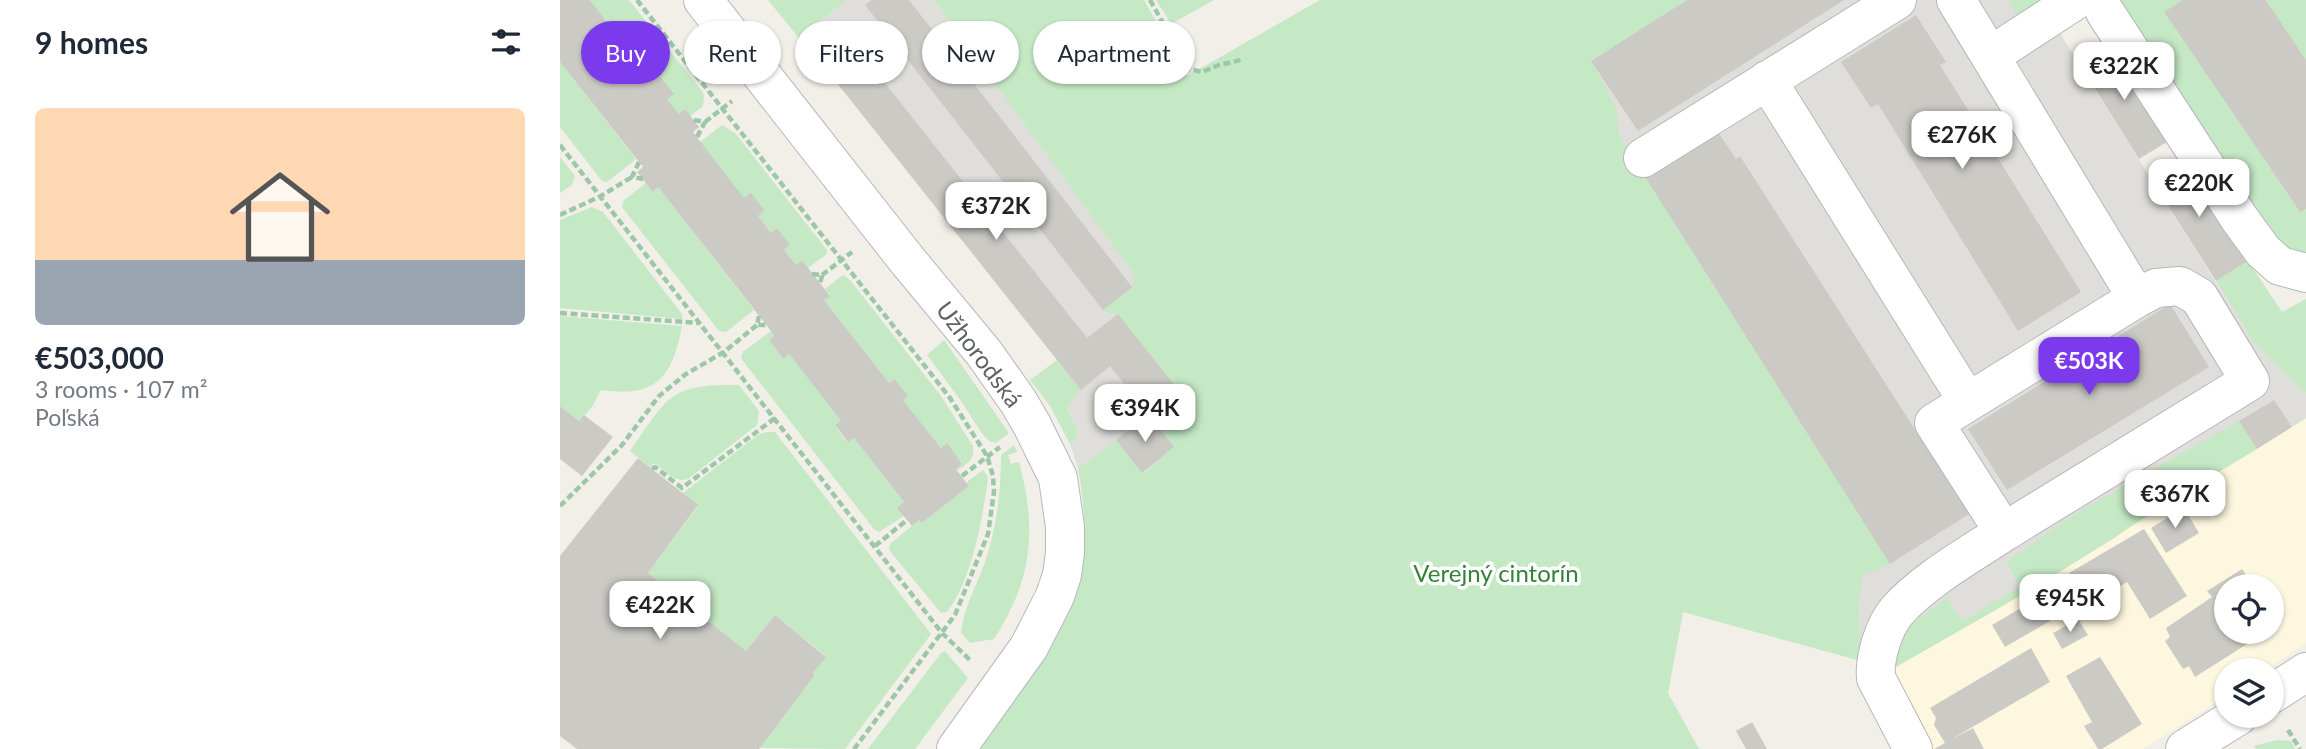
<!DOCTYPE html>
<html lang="en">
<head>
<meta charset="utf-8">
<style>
	body { margin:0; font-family:Lato,sans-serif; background:#f2f2f3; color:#1f2937; height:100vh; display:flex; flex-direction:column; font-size:26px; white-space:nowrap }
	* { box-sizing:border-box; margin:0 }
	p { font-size:23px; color:#747a83 }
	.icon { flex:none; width:38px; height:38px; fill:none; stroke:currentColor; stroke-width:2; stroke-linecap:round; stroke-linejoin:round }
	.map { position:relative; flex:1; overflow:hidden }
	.details { display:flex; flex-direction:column; background:#fff; width:560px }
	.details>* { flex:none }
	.guide { position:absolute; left:21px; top:21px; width:665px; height:63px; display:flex; gap:14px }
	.fabs { position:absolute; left:1654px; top:574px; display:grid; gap:14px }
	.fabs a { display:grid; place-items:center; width:70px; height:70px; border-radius:50%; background:#fff; box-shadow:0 2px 5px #0004; font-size:35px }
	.price { position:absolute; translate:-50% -60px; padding:0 16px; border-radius:14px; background:#fff; color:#222; font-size:23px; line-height:46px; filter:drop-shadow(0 2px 4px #0008) }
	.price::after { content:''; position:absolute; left:50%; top:42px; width:21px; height:16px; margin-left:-10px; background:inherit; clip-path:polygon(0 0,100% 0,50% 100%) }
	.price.active { background:#7c3aed; color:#fff }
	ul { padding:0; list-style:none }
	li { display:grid; align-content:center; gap:14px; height:371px; padding:0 35px }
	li+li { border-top:2px solid #e0e1e3 }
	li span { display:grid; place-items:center; height:217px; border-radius:10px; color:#555 }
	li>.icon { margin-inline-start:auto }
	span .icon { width:126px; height:126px; fill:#fffc; stroke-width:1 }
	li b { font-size:30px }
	h2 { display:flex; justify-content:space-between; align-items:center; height:84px; padding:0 35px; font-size:30px }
	.pill { padding:0 24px; border-radius:32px; background:#fff; box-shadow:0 2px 5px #0004; font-size:24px; line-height:63px }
	.pill.active { background:#7c3aed; color:#fff }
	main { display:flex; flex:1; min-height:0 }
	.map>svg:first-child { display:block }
	.commercial { fill:#fef7e0; fill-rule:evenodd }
	.industrial { fill:#e0deda }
	.green { fill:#c5e8c5 }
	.building { fill:#cccac5 }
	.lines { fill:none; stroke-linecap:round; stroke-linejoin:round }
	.minor-casing { stroke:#b5b8bc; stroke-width:40 }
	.path { stroke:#9cc7a9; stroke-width:4.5; stroke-dasharray:7 3.5; stroke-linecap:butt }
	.minor { stroke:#fff; stroke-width:38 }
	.labels { text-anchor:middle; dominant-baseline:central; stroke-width:7; stroke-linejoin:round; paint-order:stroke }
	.street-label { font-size:24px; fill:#5f6368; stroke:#fff }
	.park-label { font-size:24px; fill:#348238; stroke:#fff }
</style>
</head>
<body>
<main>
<section class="details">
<h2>9 homes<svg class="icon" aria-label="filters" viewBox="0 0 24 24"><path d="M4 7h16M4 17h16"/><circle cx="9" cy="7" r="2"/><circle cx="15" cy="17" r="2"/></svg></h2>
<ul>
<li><span style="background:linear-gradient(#ffd9b3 70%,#9aa5b1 0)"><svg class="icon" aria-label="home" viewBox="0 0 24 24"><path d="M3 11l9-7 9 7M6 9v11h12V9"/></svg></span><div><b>€503,000</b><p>3 rooms · 107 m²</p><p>Poľská</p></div></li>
</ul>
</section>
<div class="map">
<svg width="1746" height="749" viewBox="0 0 1746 749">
	<rect width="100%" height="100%" fill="#f1efe8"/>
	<path class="commercial" d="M 1746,419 L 1746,643 L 1706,670 L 1666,670 L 1666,696 L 1583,749 L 1373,749 L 1329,671 L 1556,537 L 1578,520 ZM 1666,586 L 1712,586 L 1712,632 L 1666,632 Z"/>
	<path class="industrial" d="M 287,0 L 374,0 L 577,278 L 558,314 L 619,391 L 614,447 L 582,473 L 556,441 L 518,468 L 510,444 L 516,439 L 517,429 L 507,409 L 520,389 L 258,59 L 239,38 Z
		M 1019,0 L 1479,0 L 1694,343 L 1746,394 L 1746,418 L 1578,520 L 1556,537 L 1329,671 L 1301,661 L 1002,348 Z"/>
	<path class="green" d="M 30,0 L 69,0 L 142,91 L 144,95 L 143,106 L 130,116 L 125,110 L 119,114 L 107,99 L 100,76 L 93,81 L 81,65 L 86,61 L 73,44 L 67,48 Z
		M 208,0 L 287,0 L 239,38 Z
		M 374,0 L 584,0 L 627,76 L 760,0 L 1127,0 L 1032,61 L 1056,108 L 1059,135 L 1330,564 L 1303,575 L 1298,603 L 1301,661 L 1123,612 L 1108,693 L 1139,749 L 409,749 L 521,565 C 527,532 524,502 518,468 L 556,440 L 583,473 L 614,447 L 588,414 L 618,391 L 558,315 L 543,310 L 572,287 L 576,277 Z
		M 596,0 L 654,0 L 611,24 Z
		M 1447,0 L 1482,0 L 1458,16 Z
		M 1562,0 L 1622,0 L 1604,12 L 1740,212 L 1746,209 L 1746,258 L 1738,257 L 1715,240 L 1560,1 Z
		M 1706,0 L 1746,0 L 1746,60 Z
		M 0,62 L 76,159 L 47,182 L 42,181 L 0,127 Z
		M 162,125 L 176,134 L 267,250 L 267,254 L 248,268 L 242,260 L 236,265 L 224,250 L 230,245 L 217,229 L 211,233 L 140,142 Z
		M 0,157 L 15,176 L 12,185 L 0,193 Z
		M 86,183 L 93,192 L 98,187 L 194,310 L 166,332 L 159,331 L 62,207 L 63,201 Z
		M 32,207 L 43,212 L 122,314 L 122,319 L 0,308 L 0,220 Z
		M 1688,261 L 1722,312 L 1746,299 L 1746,394 L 1694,343 L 1656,281 Z
		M 283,275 L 290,280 L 381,396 L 413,446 C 415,459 408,463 398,470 L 396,469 L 402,464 L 387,444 L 381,448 L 343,400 L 348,396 L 335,379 L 329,383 L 264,300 L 270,295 L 265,289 Z
		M 0,316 L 122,326 C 112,378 96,398 41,390 L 32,407 L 19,421 L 0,406 Z
		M 211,331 L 214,336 L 209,340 L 222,358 L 229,354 L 281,421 L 275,426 L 287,442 L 294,438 L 344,502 L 344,516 L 319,532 L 314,529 L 183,361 L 181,357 L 183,352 Z
		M 384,340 L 449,433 L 436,443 L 429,441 L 421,432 L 401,401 L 367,355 Z
		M 497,360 L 520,389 L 507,409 L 517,429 L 516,439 L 510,444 L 490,406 L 470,380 Z
		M 179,385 L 199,411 L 197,425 L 128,479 C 115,484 104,470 95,463 L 90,467 L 70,451 C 80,437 98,408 110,399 C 128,384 157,385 179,385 Z
		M 1679,421 L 1697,449 C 1649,478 1602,506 1555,537 C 1482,585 1405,627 1329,671 L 1343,631 L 1387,598 L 1403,621 L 1460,586 L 1446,562 L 1520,511 Z
		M 207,432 L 215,432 L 371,634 L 285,749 L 199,748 L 254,676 L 253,673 L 266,656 L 215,615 L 186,651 L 88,573 L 138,506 L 123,493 L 199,434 Z
		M 454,445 L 457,452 L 448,455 L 451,464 L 459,462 C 477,530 473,578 434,639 L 410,643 L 401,633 C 403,609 417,585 425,562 C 437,527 441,492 441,455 Z
		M 423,470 L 428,477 C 423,517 412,580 387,612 L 381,613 L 329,550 L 330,544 L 359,520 L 362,523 L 409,486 L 407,482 Z
		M 385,651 L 408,678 L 355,749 L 308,749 L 381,653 Z
		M 1717,740 L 1731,741 L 1735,749 L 1696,749 L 1694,746 Z"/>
	<path class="building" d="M 0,0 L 30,0 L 67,48 L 73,43 L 87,61 L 81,65 L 93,81 L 100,76 L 114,94 L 107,99 L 119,114 L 125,109 L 139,127 L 133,132 L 184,198 L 191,193 L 204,210 L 198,216 L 211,233 L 217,228 L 230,245 L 224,250 L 236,265 L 242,260 L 270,296 L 264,300 L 329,383 L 335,379 L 348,396 L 343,400 L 381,448 L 387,443 L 402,464 L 396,469 L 409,486 L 362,523 L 359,520 L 352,526 L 337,508 L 344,502 L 294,438 L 288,442 L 275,425 L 281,421 L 229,354 L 223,359 L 209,340 L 214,336 L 211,331 L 98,187 L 93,192 L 77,172 L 83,167 L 0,62 Z
		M 312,0 L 349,0 L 572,287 L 543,310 L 305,5 Z
		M 1127,0 L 1284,0 L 1078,131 L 1031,61 Z
		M 1622,0 L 1706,0 L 1746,60 L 1746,209 L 1740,212 L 1604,12 Z
		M 1356,15 L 1386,62 L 1380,65 L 1521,292 L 1458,331 L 1318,104 L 1311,108 L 1281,62 Z
		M 287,35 L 527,338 L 558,314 L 619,391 L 588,414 L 550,366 L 521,390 L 258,59 Z
		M 1547,44 L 1610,140 L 1579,159 L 1519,63 Z
		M 1156,129 L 1176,159 L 1180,156 L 1409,514 L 1330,564 L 1084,175 Z
		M 1620,157 L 1688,261 L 1656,281 L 1590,177 Z
		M 1610,304 L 1649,367 L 1447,490 L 1408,429 Z
		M 1714,400 L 1732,427 L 1697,449 L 1679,421 Z
		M 0,406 L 19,421 L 24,415 L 53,437 L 22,476 L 0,459 Z
		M 588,414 L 614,447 L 582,473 L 556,440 Z
		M 78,458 L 138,505 L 88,573 L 186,651 L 215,615 L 266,657 L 253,673 L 254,676 L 199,749 L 17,749 L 0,736 L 0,556 Z
		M 1613,469 L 1618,478 L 1603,488 L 1597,479 Z
		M 1624,508 L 1639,533 L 1606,553 L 1591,528 Z
		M 1584,529 L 1627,596 L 1590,619 L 1567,582 L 1529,605 L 1509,573 Z
		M 1682,569 L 1694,586 L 1666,586 L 1666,632 L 1706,632 L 1635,677 L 1629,666 L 1623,669 L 1605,641 L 1610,637 L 1606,628 L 1652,597 L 1647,591 Z
		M 1476,599 L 1490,621 L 1445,647 L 1432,625 Z
		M 1712,613 L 1718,624 L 1712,628 Z
		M 1518,619 L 1528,635 L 1502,649 L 1493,633 Z
		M 1471,648 L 1490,682 L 1390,740 L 1413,728 L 1424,749 L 1374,749 L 1385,743 L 1374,725 L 1376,718 L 1370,708 Z
		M 1540,657 L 1582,724 L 1542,749 L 1538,749 L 1524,726 L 1532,722 L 1506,676 Z
		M 1192,722 L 1207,749 L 1186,749 L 1176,731 Z"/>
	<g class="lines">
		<defs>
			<path id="minor" d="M 143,0 L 347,260 L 424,353 L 458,401 L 472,425 L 498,478 L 505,527 L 505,553 L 502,575 L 495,596 L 469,647 L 396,749
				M 1396,0 L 1577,298
				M 1545,12 L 1679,218 L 1703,251 L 1720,266 L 1746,273
				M 1430,56 L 1516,0
				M 1207,80 L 1408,402 L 1577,298 L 1596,288 L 1620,286 L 1639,297 L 1690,381 L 1444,532
				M 1083,158 L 1337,0
				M 1712,694 L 1746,672
				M 1353,749 L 1316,678 C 1314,658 1324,626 1337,611 C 1363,581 1411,554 1444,532 L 1374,423 L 1408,402
				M 1625,749 L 1678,716"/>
		</defs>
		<use href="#minor" class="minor-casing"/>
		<path class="path" d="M 77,0 L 390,398 L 427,456 L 433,476 L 434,492 L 428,534 L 395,615 L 294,749
			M 590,0 L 629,69 L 642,72 L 659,65 L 681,60
			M 134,120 L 145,122 L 137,137
			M 145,122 L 172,101
			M 0,145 L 382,633 L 411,661
			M 79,162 L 72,177 L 83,179
			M 0,215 L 41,196 L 72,177
			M 252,274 L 262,275 L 260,284
			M 262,275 L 292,252
			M 0,313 L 140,323
			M 199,316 L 197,325 L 207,325
			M 92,469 L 95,467 L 122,488 L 215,418
			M 402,476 L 440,447
			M 0,506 L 62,445 L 99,396 L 126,374 L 164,352 L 197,325
			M 315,546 L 347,520
			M 1728,730 L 1740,749"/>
		<use href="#minor" class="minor"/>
	</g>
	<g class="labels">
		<g class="street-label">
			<text transform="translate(420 354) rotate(53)">Užhorodská</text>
		</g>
		<g class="park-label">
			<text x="936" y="572">Verejný cintorín</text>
		</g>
	</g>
</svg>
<div class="fabs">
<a><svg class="icon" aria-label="locate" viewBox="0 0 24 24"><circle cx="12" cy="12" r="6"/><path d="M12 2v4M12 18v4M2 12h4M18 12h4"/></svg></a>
<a><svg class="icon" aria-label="layers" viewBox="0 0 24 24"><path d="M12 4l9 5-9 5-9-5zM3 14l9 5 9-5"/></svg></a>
</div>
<b class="price" style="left:1564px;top:102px">€322K</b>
<b class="price" style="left:1402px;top:171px">€276K</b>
<b class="price" style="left:1639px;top:219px">€220K</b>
<b class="price" style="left:436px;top:242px">€372K</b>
<b class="price active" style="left:1529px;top:397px">€503K</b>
<b class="price" style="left:585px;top:444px">€394K</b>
<b class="price" style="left:1615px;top:530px">€367K</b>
<b class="price" style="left:1510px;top:634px">€945K</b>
<b class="price" style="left:100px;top:641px">€422K</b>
<div class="guide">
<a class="pill active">Buy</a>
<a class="pill">Rent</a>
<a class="pill">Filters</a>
<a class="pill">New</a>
<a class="pill">Apartment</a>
</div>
</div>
</main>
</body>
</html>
